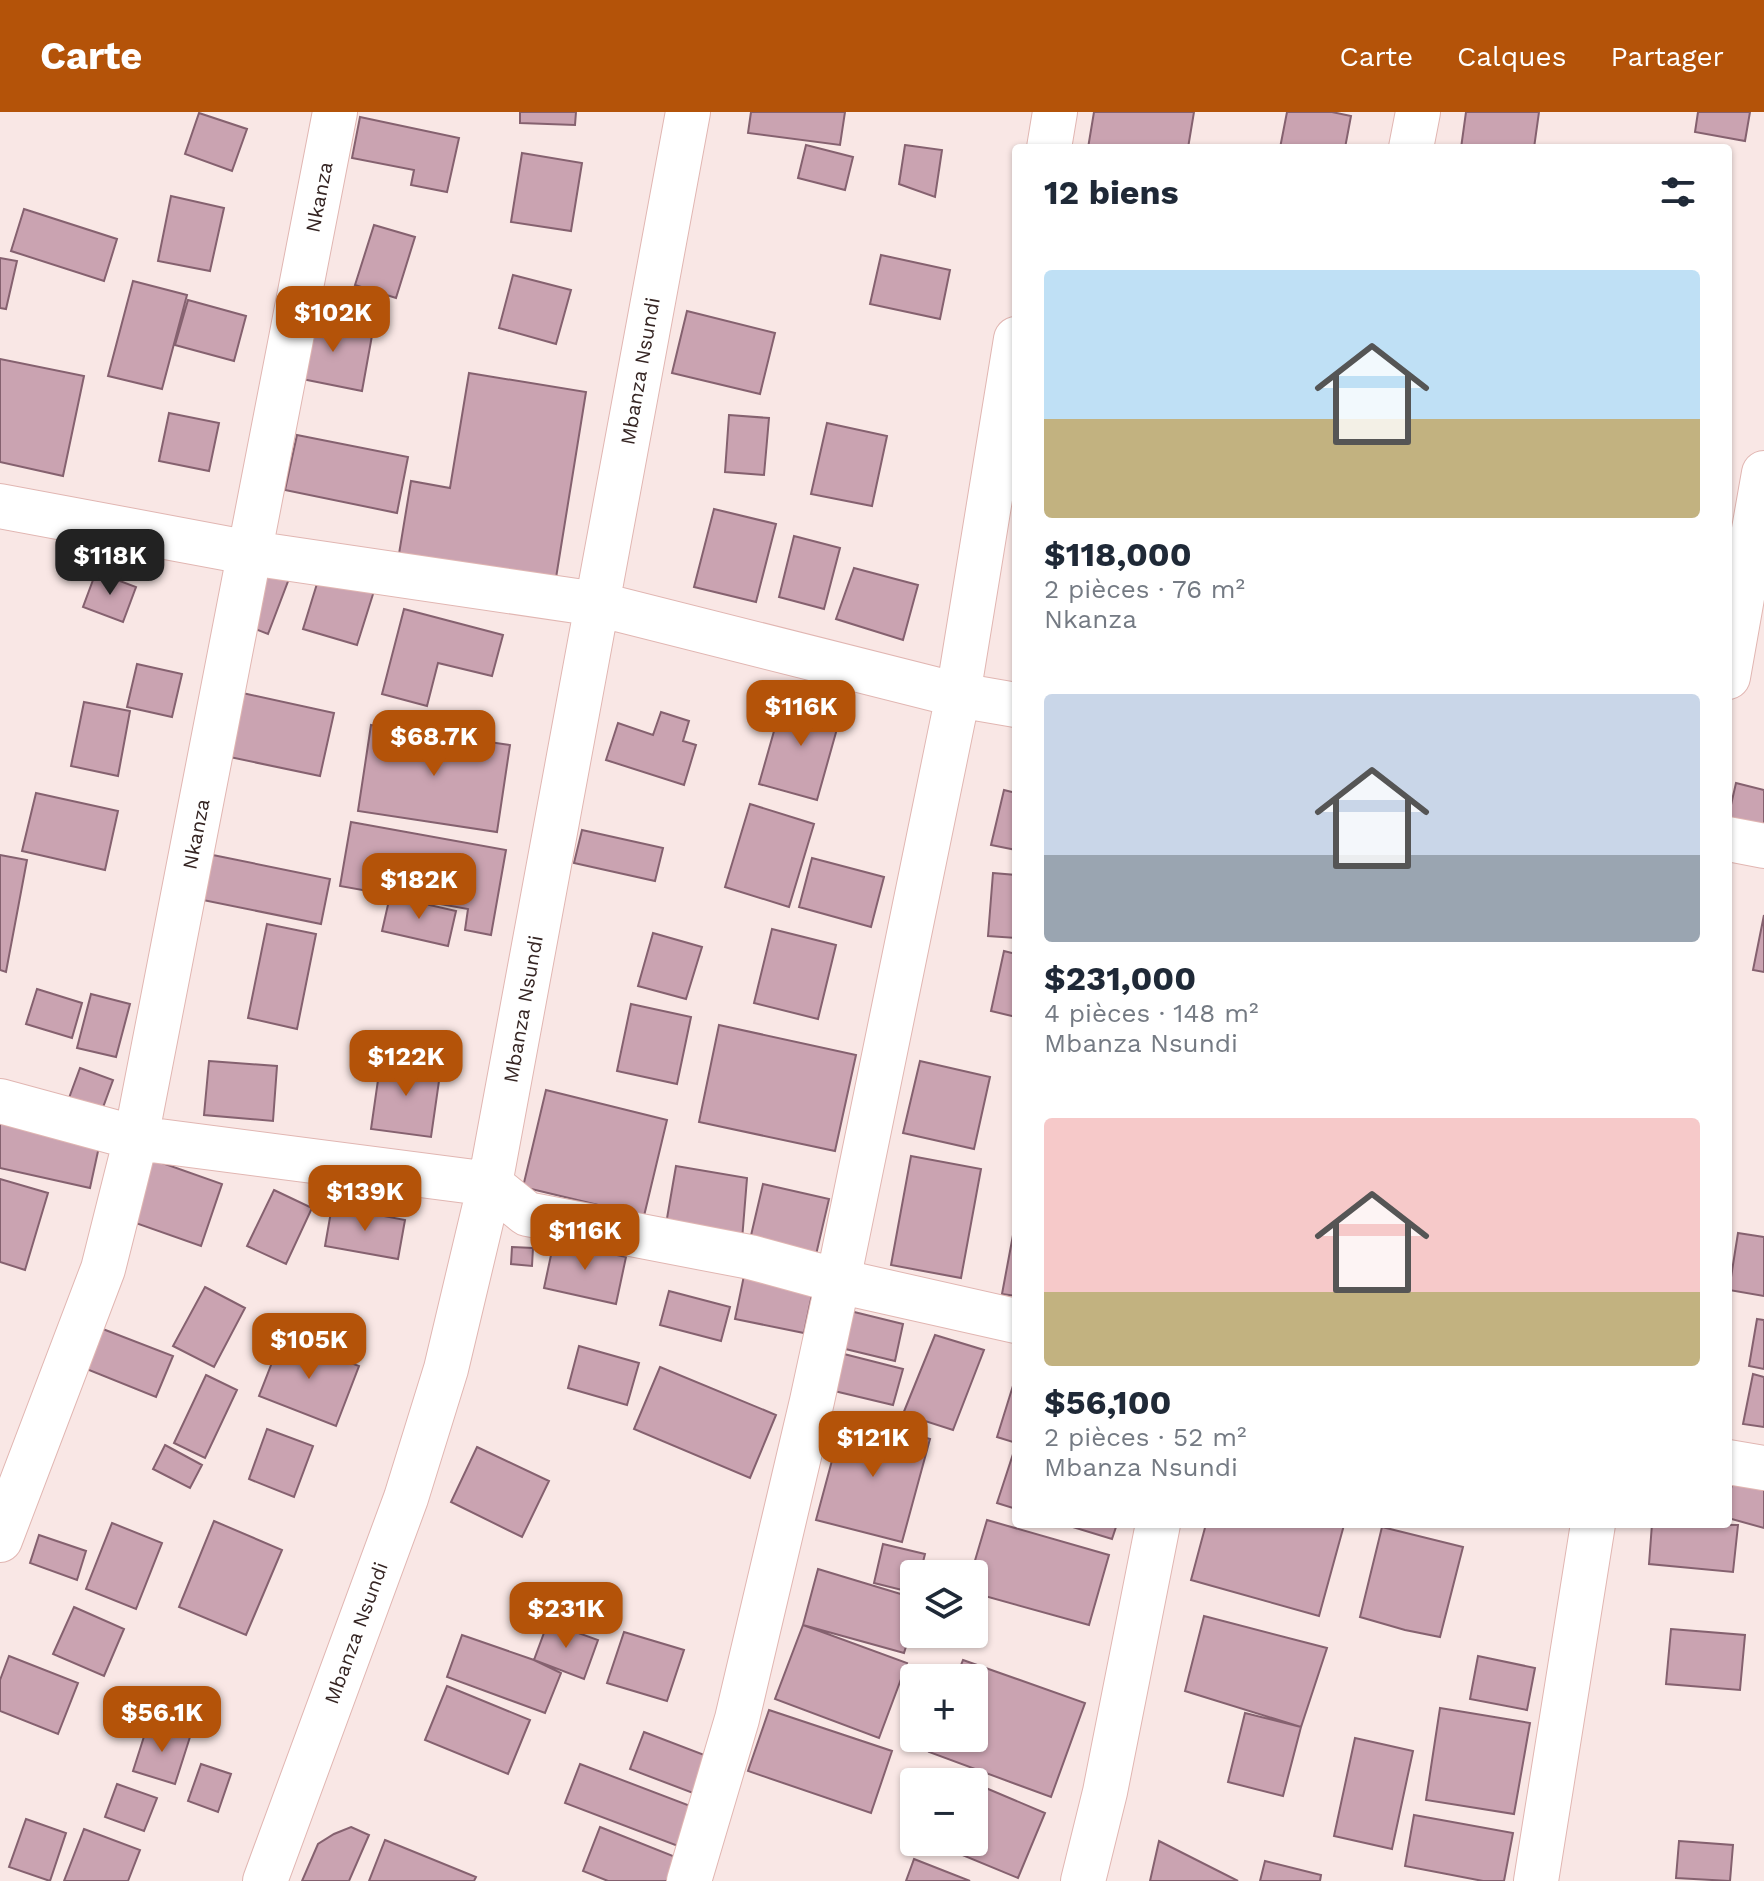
<!DOCTYPE html>
<html lang="fr">
<head>
<meta charset="utf-8">
<style>
	body { margin:0; font-family:"Work Sans",sans-serif; background:#f6f6f7; color:#1f2937; height:100vh; display:flex; flex-direction:column; font-size:30px; white-space:nowrap }
	* { box-sizing:border-box; margin:0 }
	p { font-size:26px; color:#747a83 }
	.icon { flex:none; width:44px; height:44px; fill:none; stroke:currentColor; stroke-width:2; stroke-linecap:round; stroke-linejoin:round }
	.map { position:relative; flex:1; overflow:hidden }
	.sheet { position:absolute; left:1012px; top:32px; width:720px; height:1384px; display:flex; flex-direction:column; background:#fff; border-radius:8px; box-shadow:0 2px 6px #0004 }
	.sheet>* { flex:none }
	.tools { position:absolute; left:900px; top:1448px; display:grid; gap:16px }
	.tools a { display:grid; place-items:center; width:88px; height:88px; border-radius:8px; background:#fff; box-shadow:0 2px 6px #0004; font-size:40px }
	.price { position:absolute; translate:-50% -68px; padding:0 18px; border-radius:16px; background:#b45309; color:#fff; font-size:26px; line-height:52px; filter:drop-shadow(0 2px 4px #0008) }
	.price::after { content:''; position:absolute; left:50%; top:48px; width:24px; height:18px; margin-left:-12px; background:inherit; clip-path:polygon(0 0,100% 0,50% 100%) }
	.price.current { background:#222; color:#fff }
	ul { padding:0; list-style:none }
	li { display:grid; align-content:center; gap:16px; height:424px; padding:0 32px }
	li span { display:grid; place-items:center; height:248px; border-radius:8px; color:#555 }
	li>.icon { margin-inline-start:auto }
	span .icon { width:144px; height:144px; fill:#fffc; stroke-width:1 }
	li b { font-size:34px }
	h2 { display:flex; justify-content:space-between; align-items:center; height:96px; padding:0 32px; font-size:34px }
	header { display:flex; align-items:center; gap:48px; box-sizing:border-box; height:112px; padding:0 40px; background:#b45309; color:#fff }
	header strong { font-size:38px }
	nav { display:flex; gap:44px; margin-inline-start:auto; font-size:28px }
	.map>svg:first-child { display:block }
	.building { fill:#caa3b1; stroke:#85616f; stroke-width:2 }
	.lines { fill:none; stroke-linecap:round; stroke-linejoin:round }
	.minor-casing { stroke:#e1b6b2; stroke-width:46 }
	.minor { stroke:#fff; stroke-width:44 }
	.labels { text-anchor:middle; dominant-baseline:central; stroke-width:6; stroke-linejoin:round; paint-order:stroke }
	.street-label { font-size:20px; fill:#352523; stroke:#fff }
</style>
</head>
<body>
<header>
<strong>Carte</strong>
<nav><a>Carte</a><a>Calques</a><a>Partager</a></nav>
</header>
<div class="map">
<svg width="1764" height="1769" viewBox="0 0 1764 1769">
	<rect width="100%" height="100%" fill="#f9e7e5"/>
	<path class="building" d="M 520,0 L 576,0 L 575,13 L 520,11 Z
		M 751,0 L 845,0 L 840,33 L 748,21 Z
		M 1094,0 L 1194,0 L 1188,36 L 1088,36 Z
		M 1287,0 L 1332,0 L 1351,4 L 1345,36 L 1280,36 Z
		M 1466,0 L 1539,0 L 1534,36 L 1461,36 Z
		M 1698,0 L 1750,0 L 1745,29 L 1695,20 Z
		M 199,1 L 247,17 L 232,59 L 185,42 Z
		M 360,5 L 459,26 L 447,80 L 411,73 L 414,58 L 352,46 Z
		M 806,33 L 853,45 L 845,78 L 798,66 Z
		M 905,33 L 942,38 L 935,85 L 899,72 Z
		M 522,41 L 582,51 L 571,119 L 511,110 Z
		M 171,84 L 224,96 L 210,159 L 158,149 Z
		M 24,97 L 117,127 L 104,169 L 11,139 Z
		M 374,113 L 415,125 L 396,186 L 355,173 Z
		M 881,143 L 950,158 L 940,207 L 870,192 Z
		M 0,146 L 17,149 L 6,197 L 0,196 Z
		M 513,163 L 571,178 L 556,232 L 499,216 Z
		M 133,169 L 187,183 L 162,277 L 108,264 Z
		M 188,188 L 246,204 L 234,249 L 175,233 Z
		M 687,199 L 775,221 L 760,282 L 672,261 Z
		M 303,205 L 373,218 L 362,279 L 292,265 Z
		M 0,247 L 84,264 L 63,364 L 0,350 Z
		M 469,261 L 586,280 L 555,472 L 398,448 L 411,369 L 450,376 Z
		M 169,301 L 219,311 L 209,359 L 159,349 Z
		M 729,303 L 769,306 L 764,363 L 725,360 Z
		M 827,311 L 887,324 L 872,394 L 811,382 Z
		M 297,323 L 408,345 L 397,401 L 285,378 Z
		M 714,397 L 776,412 L 756,490 L 694,475 Z
		M 794,424 L 840,436 L 824,497 L 779,485 Z
		M 262,453 L 290,464 L 268,522 L 240,511 Z
		M 854,456 L 918,473 L 903,528 L 836,507 Z
		M 96,460 L 136,475 L 123,510 L 83,495 Z
		M 320,462 L 374,479 L 357,533 L 303,517 Z
		M 404,497 L 503,523 L 492,564 L 438,551 L 427,594 L 382,582 Z
		M 137,552 L 182,562 L 172,605 L 127,595 Z
		M 238,580 L 334,601 L 320,664 L 225,644 Z
		M 784,584 L 842,599 L 817,688 L 759,672 Z
		M 84,590 L 130,599 L 118,664 L 71,654 Z
		M 661,600 L 689,609 L 683,629 L 696,633 L 684,673 L 606,648 L 618,611 L 653,623 Z
		M 371,613 L 510,633 L 497,720 L 358,699 Z
		M 1736,671 L 1764,678 L 1764,713 L 1728,706 Z
		M 1004,678 L 1016,681 L 1016,738 L 991,733 Z
		M 36,681 L 118,699 L 105,758 L 22,739 Z
		M 750,692 L 814,712 L 789,795 L 725,775 Z
		M 351,710 L 506,738 L 491,823 L 465,818 L 468,797 L 340,774 Z
		M 582,718 L 663,736 L 655,769 L 574,751 Z
		M 203,741 L 330,767 L 321,812 L 193,786 Z
		M 0,743 L 27,748 L 6,860 L 0,858 Z
		M 812,746 L 884,765 L 871,815 L 799,795 Z
		M 993,761 L 1016,763 L 1016,826 L 988,824 Z
		M 390,784 L 456,799 L 448,834 L 382,819 Z
		M 1764,803 L 1764,860 L 1753,858 Z
		M 267,812 L 316,822 L 297,917 L 248,906 Z
		M 772,817 L 836,833 L 818,907 L 754,891 Z
		M 653,821 L 702,835 L 686,887 L 638,874 Z
		M 1004,839 L 1016,842 L 1016,905 L 991,899 Z
		M 37,877 L 82,891 L 72,926 L 26,912 Z
		M 91,882 L 130,892 L 116,945 L 77,936 Z
		M 631,892 L 691,905 L 677,972 L 617,959 Z
		M 719,913 L 856,943 L 835,1039 L 699,1010 Z
		M 381,947 L 441,955 L 431,1025 L 371,1017 Z
		M 209,949 L 277,954 L 273,1009 L 204,1003 Z
		M 920,949 L 990,965 L 974,1037 L 903,1021 Z
		M 80,956 L 113,968 L 98,1009 L 65,997 Z
		M 546,978 L 667,1008 L 644,1104 L 523,1075 Z
		M 0,1007 L 100,1030 L 90,1076 L 0,1056 Z
		M 911,1044 L 981,1057 L 961,1166 L 891,1153 Z
		M 148,1046 L 222,1072 L 201,1134 L 127,1108 Z
		M 676,1054 L 747,1066 L 742,1128 L 665,1118 Z
		M 0,1067 L 48,1081 L 25,1158 L 0,1150 Z
		M 763,1072 L 829,1087 L 815,1147 L 749,1132 Z
		M 274,1078 L 312,1096 L 286,1152 L 247,1134 Z
		M 332,1094 L 405,1108 L 398,1147 L 325,1134 Z
		M 1016,1107 L 1016,1184 L 1002,1182 Z
		M 1738,1121 L 1764,1125 L 1764,1184 L 1729,1178 Z
		M 554,1129 L 626,1145 L 616,1192 L 544,1176 Z
		M 512,1135 L 533,1136 L 532,1154 L 511,1152 Z
		M 746,1154 L 815,1168 L 804,1221 L 735,1207 Z
		M 205,1175 L 245,1196 L 214,1255 L 173,1234 Z
		M 669,1179 L 730,1195 L 721,1229 L 660,1213 Z
		M 846,1198 L 903,1212 L 895,1249 L 837,1235 Z
		M 1757,1207 L 1764,1208 L 1764,1257 L 1749,1254 Z
		M 95,1214 L 173,1244 L 156,1285 L 79,1254 Z
		M 935,1223 L 984,1238 L 953,1318 L 903,1302 Z
		M 282,1225 L 359,1254 L 336,1314 L 259,1284 Z
		M 579,1234 L 639,1251 L 627,1293 L 568,1276 Z
		M 840,1241 L 903,1257 L 893,1293 L 830,1278 Z
		M 660,1255 L 776,1303 L 750,1366 L 634,1317 Z
		M 1753,1262 L 1764,1265 L 1764,1315 L 1743,1312 Z
		M 206,1263 L 237,1278 L 205,1346 L 174,1331 Z
		M 1016,1264 L 1016,1331 L 997,1325 Z
		M 844,1304 L 930,1327 L 902,1430 L 816,1408 Z
		M 267,1317 L 313,1334 L 294,1385 L 249,1367 Z
		M 165,1333 L 202,1353 L 190,1376 L 153,1357 Z
		M 477,1335 L 549,1369 L 522,1425 L 451,1390 Z
		M 1013,1342 L 1016,1343 L 1016,1397 L 997,1391 Z
		M 1734,1364 L 1764,1372 L 1764,1416 L 1728,1406 L 1728,1389 Z
		M 987,1408 L 1109,1443 L 1089,1513 L 974,1481 L 974,1462 L 971,1462 Z
		M 214,1409 L 282,1438 L 246,1523 L 179,1495 Z
		M 112,1411 L 162,1431 L 136,1497 L 86,1477 Z
		M 1063,1412 L 1117,1412 L 1112,1427 Z
		M 1206,1412 L 1344,1413 L 1319,1504 L 1191,1468 Z
		M 1652,1412 L 1738,1413 L 1733,1460 L 1649,1452 Z
		M 1382,1415 L 1463,1435 L 1440,1525 L 1405,1518 L 1360,1505 Z
		M 39,1423 L 86,1439 L 77,1468 L 30,1451 Z
		M 883,1432 L 925,1442 L 920,1462 L 914,1462 L 914,1481 L 874,1471 Z
		M 818,1457 L 914,1486 L 914,1509 L 904,1541 L 803,1513 Z
		M 74,1495 L 124,1517 L 104,1564 L 53,1542 Z
		M 1204,1504 L 1327,1536 L 1301,1615 L 1185,1579 Z
		M 548,1510 L 598,1528 L 584,1567 L 534,1548 Z
		M 803,1513 L 907,1551 L 879,1626 L 775,1587 Z
		M 1671,1517 L 1745,1523 L 1740,1578 L 1666,1572 Z
		M 624,1520 L 684,1538 L 667,1589 L 607,1571 Z
		M 462,1523 L 534,1548 L 561,1561 L 545,1601 L 447,1565 Z
		M 9,1544 L 78,1571 L 58,1622 L 0,1599 L 0,1568 Z
		M 1478,1544 L 1535,1556 L 1527,1598 L 1470,1587 Z
		M 963,1548 L 1085,1591 L 1051,1685 L 929,1640 L 934,1626 L 974,1626 L 974,1566 L 956,1566 Z
		M 447,1574 L 530,1608 L 508,1662 L 425,1628 Z
		M 1440,1596 L 1530,1611 L 1514,1702 L 1426,1688 Z
		M 769,1598 L 892,1639 L 871,1701 L 748,1659 Z
		M 1245,1601 L 1301,1615 L 1283,1684 L 1228,1670 Z
		M 148,1612 L 190,1625 L 175,1672 L 133,1659 Z
		M 644,1620 L 707,1644 L 693,1681 L 630,1657 Z
		M 1355,1626 L 1413,1639 L 1392,1737 L 1334,1724 Z
		M 201,1652 L 231,1662 L 218,1700 L 188,1689 Z
		M 580,1652 L 693,1695 L 678,1734 L 565,1691 Z
		M 941,1658 L 971,1670 L 936,1670 Z
		M 974,1671 L 1045,1701 L 1018,1766 L 931,1730 L 974,1730 Z
		M 117,1672 L 157,1686 L 144,1719 L 105,1705 Z
		M 1414,1703 L 1513,1721 L 1504,1769 L 1483,1769 L 1405,1754 Z
		M 26,1707 L 66,1721 L 50,1769 L 9,1755 Z
		M 351,1715 L 369,1723 L 349,1769 L 302,1769 L 318,1732 L 334,1722 Z
		M 600,1715 L 678,1746 L 670,1769 L 608,1769 L 583,1759 Z
		M 84,1717 L 140,1738 L 128,1769 L 64,1769 Z
		M 385,1728 L 476,1765 L 474,1769 L 369,1769 Z
		M 1159,1729 L 1238,1769 L 1150,1769 Z
		M 1679,1729 L 1733,1733 L 1730,1769 L 1676,1766 Z
		M 914,1747 L 970,1769 L 906,1769 Z
		M 1265,1749 L 1321,1763 L 1320,1769 L 1260,1769 Z"/>
	<g class="lines">
		<defs>
			<path id="minor" d="M 1049,36 L 1055,0
				M 1411,36 L 1418,0
				M 0,394 L 251,441 L 597,492 L 958,583 L 1016,593
				M 1728,565 L 1764,361
				M 1728,727 L 1764,734
				M 0,989 L 136,1026 L 490,1072 L 527,1102 L 750,1145 L 838,1169 L 1016,1209
				M 1728,1350 L 1764,1356
				M 0,1428 L 103,1157 L 136,1026 L 335,0
				M 265,1769 L 406,1386 L 446,1257 L 490,1072 L 688,0
				M 689,1769 L 737,1607 L 812,1289 L 838,1169 L 958,583 L 1016,227
				M 1083,1769 L 1105,1680 L 1158,1412
				M 1536,1769 L 1593,1412"/>
		</defs>
		<use href="#minor" class="minor-casing"/>
		<use href="#minor" class="minor"/>
	</g>
	<g class="labels">
		<g class="street-label">
			<text transform="translate(319 85) rotate(-79)">Nkanza</text>
			<text transform="translate(640 259) rotate(-80)">Mbanza Nsundi</text>
			<text transform="translate(196 722) rotate(-79)">Nkanza</text>
			<text transform="translate(523 897) rotate(-80)">Mbanza Nsundi</text>
			<text transform="translate(356 1521) rotate(-70)">Mbanza Nsundi</text>
		</g>
	</g>
</svg>
<div class="tools">
<a><svg class="icon" aria-label="layers" viewBox="0 0 24 24"><path d="M12 4l9 5-9 5-9-5zM3 14l9 5 9-5"/></svg></a>
<a>+</a>
<a>−</a>
</div>
<b class="price" style="left:333px;top:242px">$102K</b>
<b class="price current" style="left:110px;top:485px">$118K</b>
<b class="price" style="left:801px;top:636px">$116K</b>
<b class="price" style="left:434px;top:666px">$68.7K</b>
<b class="price" style="left:419px;top:809px">$182K</b>
<b class="price" style="left:406px;top:986px">$122K</b>
<b class="price" style="left:365px;top:1121px">$139K</b>
<b class="price" style="left:585px;top:1160px">$116K</b>
<b class="price" style="left:309px;top:1269px">$105K</b>
<b class="price" style="left:873px;top:1367px">$121K</b>
<b class="price" style="left:566px;top:1538px">$231K</b>
<b class="price" style="left:162px;top:1642px">$56.1K</b>
<section class="sheet">
<h2>12 biens<svg class="icon" aria-label="filters" viewBox="0 0 24 24"><path d="M4 7h16M4 17h16"/><circle cx="9" cy="7" r="2"/><circle cx="15" cy="17" r="2"/></svg></h2>
<ul>
<li><span style="background:linear-gradient(#bfe0f5 60%,#c2b280 0)"><svg class="icon" aria-label="home" viewBox="0 0 24 24"><path d="M3 11l9-7 9 7M6 9v11h12V9"/></svg></span><div><b>$118,000</b><p>2 pièces · 76 m²</p><p>Nkanza</p></div></li>
<li><span style="background:linear-gradient(#c9d6e8 65%,#9aa5b1 0)"><svg class="icon" aria-label="home" viewBox="0 0 24 24"><path d="M3 11l9-7 9 7M6 9v11h12V9"/></svg></span><div><b>$231,000</b><p>4 pièces · 148 m²</p><p>Mbanza Nsundi</p></div></li>
<li><span style="background:linear-gradient(#f6c9c9 70%,#c2b280 0)"><svg class="icon" aria-label="home" viewBox="0 0 24 24"><path d="M3 11l9-7 9 7M6 9v11h12V9"/></svg></span><div><b>$56,100</b><p>2 pièces · 52 m²</p><p>Mbanza Nsundi</p></div></li>
</ul>
</section>
</div>
</body>
</html>
